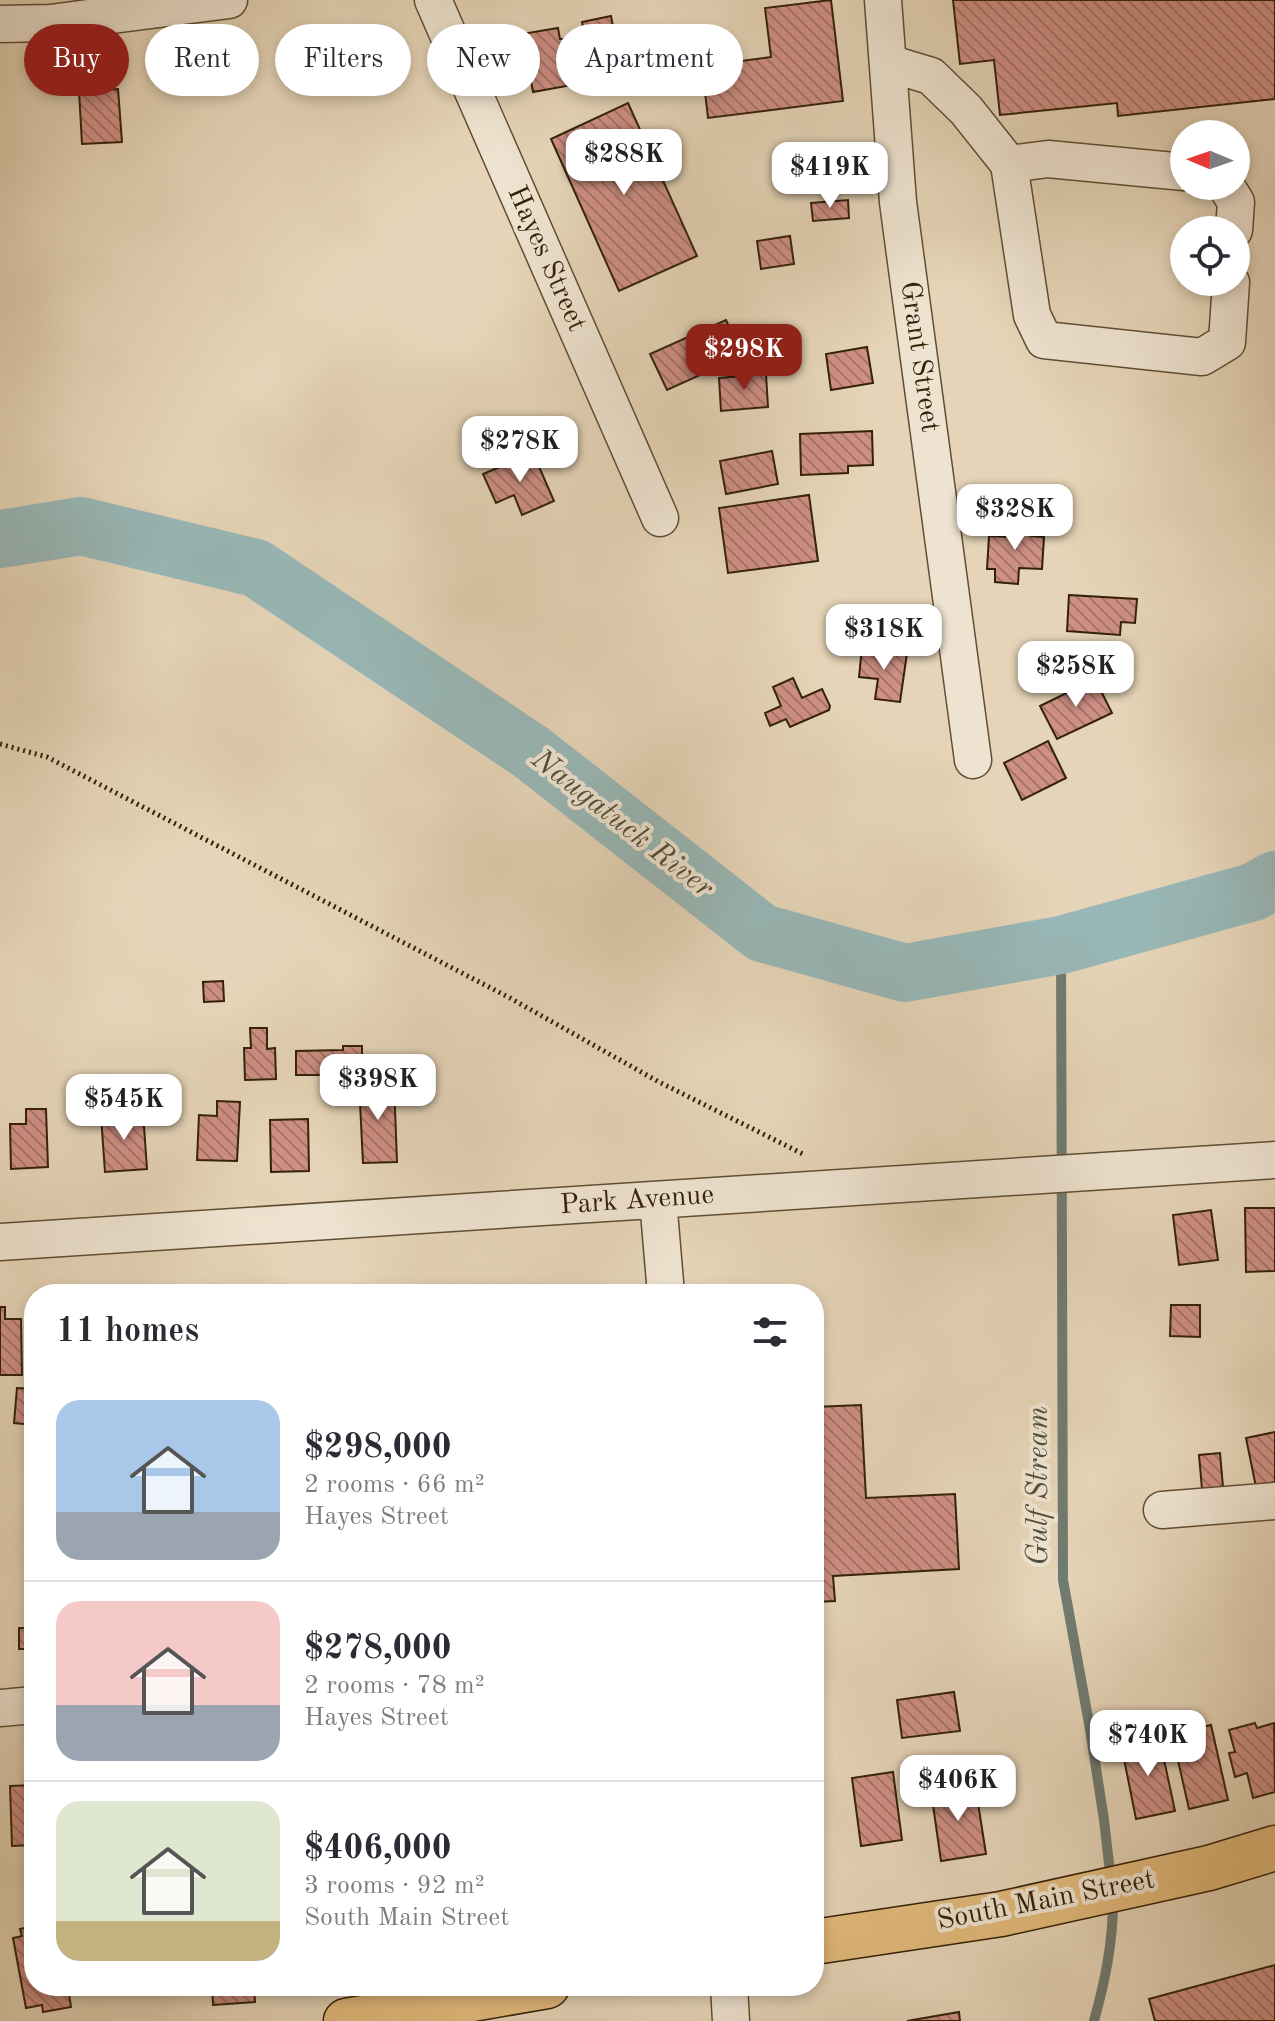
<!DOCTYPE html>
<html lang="en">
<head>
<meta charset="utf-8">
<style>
	body { margin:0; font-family:"Old Standard TT",serif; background:#f2f2f3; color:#2b2b33; height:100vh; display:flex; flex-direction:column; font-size:30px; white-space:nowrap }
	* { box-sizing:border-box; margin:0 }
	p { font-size:26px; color:#7c7c81 }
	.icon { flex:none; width:44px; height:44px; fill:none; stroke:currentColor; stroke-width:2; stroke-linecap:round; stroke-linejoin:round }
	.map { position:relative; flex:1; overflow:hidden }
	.drawer { position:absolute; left:24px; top:1284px; width:800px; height:712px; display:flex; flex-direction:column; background:#fff; border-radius:32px; box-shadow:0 4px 12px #0003 }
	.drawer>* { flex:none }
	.hud { position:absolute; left:24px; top:24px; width:800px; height:72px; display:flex; gap:16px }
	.needle { width:52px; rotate:272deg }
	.tools { position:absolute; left:1170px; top:120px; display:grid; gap:16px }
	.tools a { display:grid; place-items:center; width:80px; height:80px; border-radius:50%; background:#fff; box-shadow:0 4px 12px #0003; font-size:40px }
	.price { position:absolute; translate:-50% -68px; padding:0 18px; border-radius:16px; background:#fff; color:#222; font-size:26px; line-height:52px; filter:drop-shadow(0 2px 4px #0008) }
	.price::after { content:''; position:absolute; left:50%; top:48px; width:24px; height:18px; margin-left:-12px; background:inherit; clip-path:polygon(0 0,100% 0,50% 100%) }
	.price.active { background:#8f2418; color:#fff }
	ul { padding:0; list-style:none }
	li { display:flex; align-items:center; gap:24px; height:200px; padding:0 32px }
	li+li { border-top:2px solid #e1e1e2 }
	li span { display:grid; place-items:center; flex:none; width:224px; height:160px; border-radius:24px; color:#555 }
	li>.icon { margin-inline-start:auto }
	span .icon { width:96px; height:96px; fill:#fffc; stroke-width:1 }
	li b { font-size:34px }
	h2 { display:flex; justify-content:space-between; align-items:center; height:96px; padding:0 32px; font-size:34px }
	.pill { padding:0 28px; border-radius:36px; background:#fff; box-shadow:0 4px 12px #0003; font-size:28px; line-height:72px }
	.pill.active { background:#8f2418; color:#fff }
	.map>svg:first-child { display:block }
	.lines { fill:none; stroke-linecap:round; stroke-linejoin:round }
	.stream { stroke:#707b70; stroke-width:10 }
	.river { stroke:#98b7b6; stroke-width:58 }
	.building { fill:url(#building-back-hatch); stroke:#342207; stroke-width:2 }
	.minor-casing { stroke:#604e33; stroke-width:39 }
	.major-casing { stroke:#342207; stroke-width:47 }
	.path { stroke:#342207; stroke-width:5; stroke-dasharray:2 4; stroke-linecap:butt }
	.minor { stroke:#eee3d0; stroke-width:36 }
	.major { stroke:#e2ba7c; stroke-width:44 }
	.labels { text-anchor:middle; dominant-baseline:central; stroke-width:8; stroke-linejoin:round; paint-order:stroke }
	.street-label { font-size:28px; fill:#342207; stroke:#eee3d0 }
	.water-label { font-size:30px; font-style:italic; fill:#524f3c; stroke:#eee3d0 }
</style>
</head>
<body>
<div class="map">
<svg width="1275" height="2021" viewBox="0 0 1275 2021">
	<defs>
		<pattern id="building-back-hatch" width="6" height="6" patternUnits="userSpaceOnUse" patternTransform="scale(2)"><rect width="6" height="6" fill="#ce8f84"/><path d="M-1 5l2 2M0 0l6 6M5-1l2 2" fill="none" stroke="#a8746a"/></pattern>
	</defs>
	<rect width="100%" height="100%" fill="#e5d4b7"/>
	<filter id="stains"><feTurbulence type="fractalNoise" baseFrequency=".0025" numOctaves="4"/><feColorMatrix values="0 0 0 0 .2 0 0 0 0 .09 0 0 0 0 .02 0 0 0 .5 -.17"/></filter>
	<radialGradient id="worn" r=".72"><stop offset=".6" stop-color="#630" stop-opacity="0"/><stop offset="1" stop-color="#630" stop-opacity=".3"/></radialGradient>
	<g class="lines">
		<path class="stream" d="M 1061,945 L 1063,1580 L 1090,1729 L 1104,1820 L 1111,1881
			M 1094,2021 C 1105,1981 1113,1943 1113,1901"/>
		<path class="river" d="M 0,539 L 81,526 L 256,568 L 531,752 L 762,933 L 905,973 L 1061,945 L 1253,892 L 1275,880"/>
	</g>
	<path class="building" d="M 831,0 L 843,101 L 708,118 L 702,66 L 771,57 L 765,8 Z
		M 953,0 L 1275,0 L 1275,99 L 1118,116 L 1117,103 L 1000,115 L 994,60 L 960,64 Z
		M 611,16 L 618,52 L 590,58 L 582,22 Z
		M 558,28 L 560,39 L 563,39 L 572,85 L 533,92 L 522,34 Z
		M 239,57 L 241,89 L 209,91 L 207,59 Z
		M 118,89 L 122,142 L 82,144 L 79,91 Z
		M 628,103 L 697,256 L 619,291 L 551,139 Z
		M 848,200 L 849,218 L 813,221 L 811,203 Z
		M 790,236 L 794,264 L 761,269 L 757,241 Z
		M 726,320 L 742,356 L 667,390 L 650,354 Z
		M 867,347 L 873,383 L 831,390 L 826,354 Z
		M 766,374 L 768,407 L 721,411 L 719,378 Z
		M 872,431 L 873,465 L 848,466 L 848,473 L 801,475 L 800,434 Z
		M 772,451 L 778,484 L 726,494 L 720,461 Z
		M 533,453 L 554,501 L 522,515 L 514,495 L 496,503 L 483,474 Z
		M 809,495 L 818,561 L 728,573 L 719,508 Z
		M 1010,520 L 1032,522 L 1031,536 L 1044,537 L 1042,569 L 1019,568 L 1018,584 L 995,582 L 995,569 L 987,569 L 989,536 L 1009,537 Z
		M 1069,595 L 1137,599 L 1135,623 L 1121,622 L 1120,635 L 1067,631 Z
		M 862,647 L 907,653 L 900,702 L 875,699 L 878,679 L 859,677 Z
		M 793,678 L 802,698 L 822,689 L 830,706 L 829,710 L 790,727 L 786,719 L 770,726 L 765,713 L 781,706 L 773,687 Z
		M 1095,679 L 1112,713 L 1057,739 L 1040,706 Z
		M 1048,741 L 1066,778 L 1022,800 L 1004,763 Z
		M 223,981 L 224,1001 L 204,1002 L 203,982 Z
		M 250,1028 L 267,1028 L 267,1049 L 275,1048 L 276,1079 L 245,1080 L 244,1048 L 251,1048 Z
		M 343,1046 L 362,1046 L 362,1068 L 342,1068 L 342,1075 L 296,1075 L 296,1051 L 343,1050 Z
		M 394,1082 L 397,1162 L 363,1163 L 359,1083 Z
		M 217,1101 L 240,1102 L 237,1161 L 197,1160 L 199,1115 L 217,1116 Z
		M 26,1109 L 46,1109 L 48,1167 L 11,1169 L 10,1124 L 26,1124 Z
		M 143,1112 L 147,1169 L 105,1172 L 101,1116 Z
		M 308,1119 L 309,1171 L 271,1172 L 270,1120 Z
		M 1245,1208 L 1275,1208 L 1275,1271 L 1246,1272 Z
		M 1211,1210 L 1218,1260 L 1179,1265 L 1173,1215 Z
		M 332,1288 L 332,1294 L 336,1294 L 292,1294 L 291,1291 Z
		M 1171,1305 L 1200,1305 L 1200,1337 L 1170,1336 Z
		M 0,1307 L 5,1307 L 5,1319 L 21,1319 L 22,1375 L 0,1375 Z
		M 17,1388 L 34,1389 L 34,1425 L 14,1423 Z
		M 861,1405 L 866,1498 L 955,1494 L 959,1569 L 833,1576 L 835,1601 L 814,1602 L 814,1407 Z
		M 1275,1432 L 1275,1482 L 1256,1487 L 1246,1438 Z
		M 1220,1453 L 1223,1487 L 1202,1489 L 1199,1455 Z
		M 29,1618 L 34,1618 L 34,1666 L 31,1666 L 30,1649 L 19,1649 L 19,1628 L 29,1628 Z
		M 954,1692 L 960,1731 L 902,1738 L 897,1700 Z
		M 1255,1723 L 1257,1728 L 1274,1723 L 1275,1792 L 1253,1798 L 1247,1773 L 1235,1777 L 1229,1753 L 1235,1752 L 1229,1730 Z
		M 1211,1725 L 1228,1800 L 1189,1809 L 1172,1734 Z
		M 1159,1736 L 1175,1811 L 1136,1819 L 1121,1744 Z
		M 893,1772 L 902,1840 L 861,1846 L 852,1778 Z
		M 975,1784 L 986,1854 L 941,1861 L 931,1791 Z
		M 34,1785 L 34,1845 L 12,1846 L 10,1786 Z
		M 34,1926 L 34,1986 L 68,1986 L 71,2007 L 43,2012 L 42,2005 L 26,2008 L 13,1938 L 22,1936 L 20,1929 Z
		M 1275,1965 L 1275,2021 L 1155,2021 L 1149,1999 Z
		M 212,1986 L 254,1986 L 255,2002 L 213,2005 Z
		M 959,2012 L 960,2021 L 907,2021 Z"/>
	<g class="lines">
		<defs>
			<path id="minor" d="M 433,0 L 660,518
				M 883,0 L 898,202 L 973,760
				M 0,24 L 50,23 L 229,0
				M 888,63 L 931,76 L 966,110 L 1009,164 L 1032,315 L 1044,340 L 1202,357 L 1227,342 L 1231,282
				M 1009,164 L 1048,159 L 1184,172
				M 1226,186 L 1236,202 L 1234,230
				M 658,1200 L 666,1294
				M 0,1242 L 1275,1160
				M 1162,1510 L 1275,1501
				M 0,1708 L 34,1705
				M 729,1986 L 731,2021"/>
			<path id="major" d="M 814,1942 L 1001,1914 L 1209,1868 L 1275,1848
				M 346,2021 L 547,1986"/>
		</defs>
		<use href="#minor" class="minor-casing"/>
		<use href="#major" class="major-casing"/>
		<path class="path" d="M 0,744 L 47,757 L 510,998 L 659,1082 L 805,1155"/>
		<use href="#minor" class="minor"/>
		<use href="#major" class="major"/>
	</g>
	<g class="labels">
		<g class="street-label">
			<text transform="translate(546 259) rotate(66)">Hayes Street</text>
			<text transform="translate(919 357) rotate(82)">Grant Street</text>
			<text transform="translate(637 1201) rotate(-4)">Park Avenue</text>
			<text transform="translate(1046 1901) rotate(-11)">South Main Street</text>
		</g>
		<g class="water-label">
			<text transform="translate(622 824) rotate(38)">Naugatuck River</text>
			<text transform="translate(1039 1486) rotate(-90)">Gulf Stream</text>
		</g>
	</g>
	<rect width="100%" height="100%" filter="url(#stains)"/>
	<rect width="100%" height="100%" fill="url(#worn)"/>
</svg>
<div class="tools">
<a><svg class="needle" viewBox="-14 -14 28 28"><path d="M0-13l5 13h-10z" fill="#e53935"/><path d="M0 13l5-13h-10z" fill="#7c7c81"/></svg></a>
<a><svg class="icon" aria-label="locate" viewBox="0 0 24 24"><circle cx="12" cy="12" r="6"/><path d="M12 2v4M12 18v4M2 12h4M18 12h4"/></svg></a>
</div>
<b class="price" style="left:624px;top:197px">$288K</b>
<b class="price" style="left:830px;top:210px">$419K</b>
<b class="price active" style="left:744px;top:392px">$298K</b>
<b class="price" style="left:520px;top:484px">$278K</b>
<b class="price" style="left:1015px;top:552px">$328K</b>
<b class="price" style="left:884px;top:672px">$318K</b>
<b class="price" style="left:1076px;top:709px">$258K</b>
<b class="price" style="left:378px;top:1122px">$398K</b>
<b class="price" style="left:124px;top:1142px">$545K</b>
<b class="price" style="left:1148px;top:1778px">$740K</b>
<b class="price" style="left:958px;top:1823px">$406K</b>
<div class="hud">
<a class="pill active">Buy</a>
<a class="pill">Rent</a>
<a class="pill">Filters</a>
<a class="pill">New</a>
<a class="pill">Apartment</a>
</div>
<section class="drawer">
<h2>11 homes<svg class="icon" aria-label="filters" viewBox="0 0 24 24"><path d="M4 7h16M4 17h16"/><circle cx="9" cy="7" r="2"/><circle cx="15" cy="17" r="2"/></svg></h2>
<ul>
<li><span style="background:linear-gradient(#a9c7e8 70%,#9aa5b1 0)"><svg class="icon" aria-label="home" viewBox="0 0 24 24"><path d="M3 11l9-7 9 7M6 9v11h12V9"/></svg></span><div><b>$298,000</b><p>2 rooms · 66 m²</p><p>Hayes Street</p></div></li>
<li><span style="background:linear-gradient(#f6c9c9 65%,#9aa5b1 0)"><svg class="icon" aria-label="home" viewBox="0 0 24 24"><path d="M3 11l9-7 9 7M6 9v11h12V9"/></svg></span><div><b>$278,000</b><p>2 rooms · 78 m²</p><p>Hayes Street</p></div></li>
<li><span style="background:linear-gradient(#dfe7d0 75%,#c2b280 0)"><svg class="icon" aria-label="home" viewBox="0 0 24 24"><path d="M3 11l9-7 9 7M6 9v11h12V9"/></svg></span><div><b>$406,000</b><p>3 rooms · 92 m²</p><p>South Main Street</p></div></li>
</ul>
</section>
</div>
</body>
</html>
